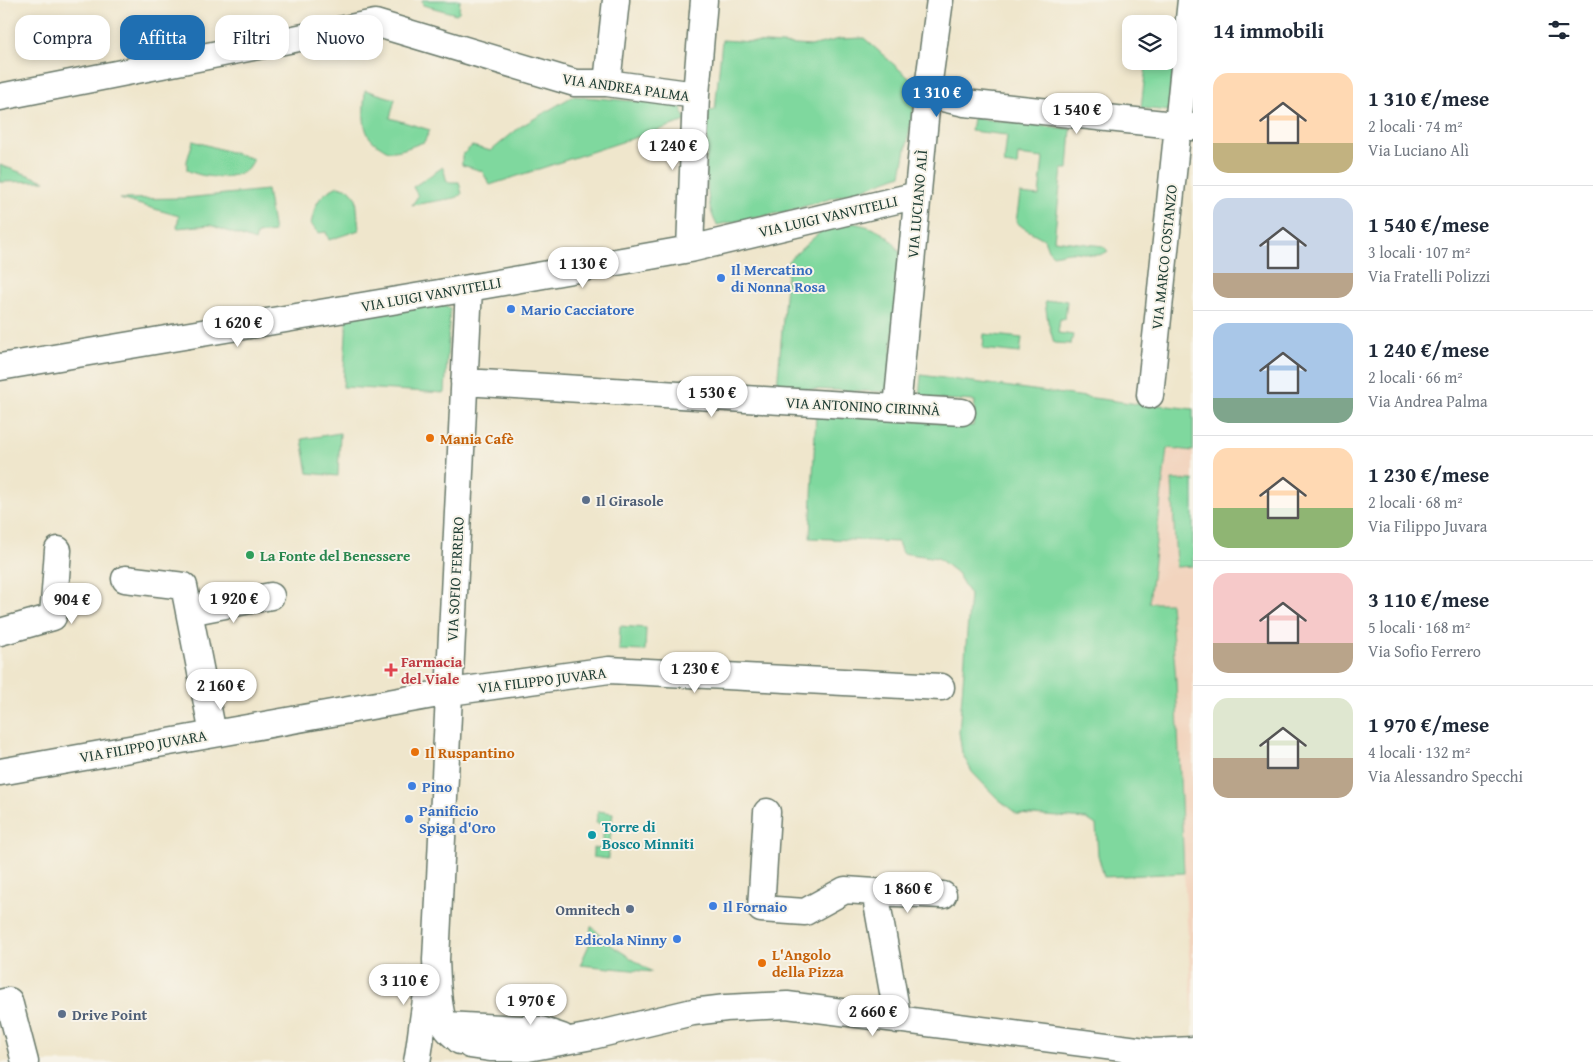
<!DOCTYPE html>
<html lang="it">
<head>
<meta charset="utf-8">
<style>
	body { margin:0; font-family:"Gentium Book Plus",serif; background:#f6f6f7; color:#1f2937; height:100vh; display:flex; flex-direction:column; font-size:19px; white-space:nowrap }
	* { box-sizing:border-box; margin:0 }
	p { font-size:16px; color:#747a83 }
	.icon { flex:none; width:28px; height:28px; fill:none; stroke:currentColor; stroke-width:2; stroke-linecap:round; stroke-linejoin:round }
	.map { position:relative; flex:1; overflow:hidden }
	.drawer { display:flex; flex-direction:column; background:#fff; width:400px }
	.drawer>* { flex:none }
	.top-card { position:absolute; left:15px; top:15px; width:475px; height:45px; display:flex; gap:10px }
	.controls { position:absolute; left:1122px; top:15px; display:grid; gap:10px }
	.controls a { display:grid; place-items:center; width:55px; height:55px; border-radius:10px; background:#fff; box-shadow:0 2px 8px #0003; font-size:25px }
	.price { position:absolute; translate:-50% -42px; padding:0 11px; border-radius:18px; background:#fff; color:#222; font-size:16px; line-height:32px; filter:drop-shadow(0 1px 2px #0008) }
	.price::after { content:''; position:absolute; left:50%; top:30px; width:15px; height:11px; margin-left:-8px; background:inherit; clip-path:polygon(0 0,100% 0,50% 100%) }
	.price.current { background:#1f6fb2; color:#fff }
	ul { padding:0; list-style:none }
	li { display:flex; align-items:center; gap:15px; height:125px; padding:0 20px }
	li+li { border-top:1px solid #e0e1e3 }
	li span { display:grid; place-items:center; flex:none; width:140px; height:100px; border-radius:15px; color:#555 }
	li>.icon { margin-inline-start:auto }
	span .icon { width:60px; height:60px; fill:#fffc; stroke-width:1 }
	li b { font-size:21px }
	h2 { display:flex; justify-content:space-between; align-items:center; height:60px; padding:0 20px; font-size:21px }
	.pill { padding:0 18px; border-radius:15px; background:#fff; box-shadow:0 2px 8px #0003; font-size:18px; line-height:45px }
	.pill.current { background:#1f6fb2; color:#fff }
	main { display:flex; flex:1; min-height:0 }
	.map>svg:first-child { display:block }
	.built { fill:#f2d4be }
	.green { fill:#7fd89e; stroke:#4f8a69 }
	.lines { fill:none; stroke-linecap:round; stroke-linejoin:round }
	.minor-casing { stroke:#687869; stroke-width:29 }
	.minor { stroke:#fff; stroke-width:26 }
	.shop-dot { fill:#3f7fe0; stroke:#f7f3e8; stroke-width:2 }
	.food-dot { fill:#e8710a; stroke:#f7f3e8; stroke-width:2 }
	.service-dot { fill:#5c6f8a; stroke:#f7f3e8; stroke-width:2 }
	.leisure-dot { fill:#2e9e5b; stroke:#f7f3e8; stroke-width:2 }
	.health-dot { fill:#e0444e; stroke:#f7f3e8; stroke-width:2 }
	.culture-dot { fill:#0f9aa8; stroke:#f7f3e8; stroke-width:2 }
	.labels { text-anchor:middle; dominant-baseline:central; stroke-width:4; stroke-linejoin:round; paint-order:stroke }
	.street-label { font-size:15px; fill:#1f3d34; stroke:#f7f3e8 }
	.shop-label { font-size:15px; font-weight:bold; fill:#366cbe; stroke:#f7f3e8; text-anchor:start }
	.food-label { font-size:15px; font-weight:bold; fill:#c56008; stroke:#f7f3e8; text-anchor:start }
	.service-label { font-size:15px; font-weight:bold; fill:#4e5e75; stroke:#f7f3e8; text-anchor:start }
	.leisure-label { font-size:15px; font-weight:bold; fill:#27864d; stroke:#f7f3e8; text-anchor:start }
	.health-label { font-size:15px; font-weight:bold; fill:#be3a42; stroke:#f7f3e8; text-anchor:start }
	.culture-label { font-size:15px; font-weight:bold; fill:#0d838f; stroke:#f7f3e8; text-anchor:start }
</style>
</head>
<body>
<main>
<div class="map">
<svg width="1193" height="1062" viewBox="0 0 1193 1062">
	<rect width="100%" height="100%" fill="#f7f3e8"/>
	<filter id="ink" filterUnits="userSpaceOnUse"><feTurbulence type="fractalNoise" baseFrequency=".02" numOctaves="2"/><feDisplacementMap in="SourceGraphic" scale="10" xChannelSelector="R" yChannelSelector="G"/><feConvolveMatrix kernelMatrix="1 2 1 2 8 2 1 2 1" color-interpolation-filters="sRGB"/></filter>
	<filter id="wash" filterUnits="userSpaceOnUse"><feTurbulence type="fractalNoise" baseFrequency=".0096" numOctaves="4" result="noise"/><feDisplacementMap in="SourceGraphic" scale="20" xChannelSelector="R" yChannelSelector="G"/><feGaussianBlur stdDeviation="1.12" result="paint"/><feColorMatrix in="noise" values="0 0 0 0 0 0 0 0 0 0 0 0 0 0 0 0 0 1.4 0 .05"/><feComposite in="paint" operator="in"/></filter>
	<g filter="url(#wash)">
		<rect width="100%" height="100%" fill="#efe6cc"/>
		<path class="built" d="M 1167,448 L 1193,451 L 1193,1022 L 1184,873 L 1176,681 L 1149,603 Z"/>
		<path class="green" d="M 422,0 L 460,0 L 459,12 L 456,14 L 423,5 Z
			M 864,38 L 918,86 L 901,175 L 860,190 L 789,211 L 717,225 C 701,199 708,142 708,111 L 715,110 L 722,40 L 811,46 L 840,39 Z
			M 1146,66 L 1174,70 L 1169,111 L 1141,108 Z
			M 365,90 L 395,99 L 390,118 L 430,130 L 424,142 C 414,145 401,152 390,151 C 387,151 383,148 380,146 C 359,136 364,109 365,90 Z
			M 573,96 L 680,105 L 686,121 L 490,185 L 482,171 L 462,165 L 462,155 L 472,146 L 491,151 L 520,127 Z
			M 973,118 L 1071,129 L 1068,169 L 1062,169 L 1054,240 L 1103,246 L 1108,251 C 1097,259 1089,253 1077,252 C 1069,251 1060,254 1053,255 L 1048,250 L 1044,239 L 1024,228 L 1016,222 L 1020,194 L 1039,196 L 1043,158 L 1018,155 L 1017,166 L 1004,164 L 1007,135 L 971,131 Z
			M 193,141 L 254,159 C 252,163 249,169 245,171 C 229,180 202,178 187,170 L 187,161 Z
			M 0,165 L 45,181 L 0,182 Z
			M 443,167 L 447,182 L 459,182 L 462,194 L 455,198 L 412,205 L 418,196 L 413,187 Z
			M 338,186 L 349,189 L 356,197 L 359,230 L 329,240 L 326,232 L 318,233 L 311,224 C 316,203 317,196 338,186 Z
			M 267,190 L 274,232 L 257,234 L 255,241 L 210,225 L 177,228 L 179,216 L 120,199 L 185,198 Z
			M 844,222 C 858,223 879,228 890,239 C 894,243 897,248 900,253 L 888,392 L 777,388 L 788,261 L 828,225 Z
			M 1060,300 L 1067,301 L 1065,319 L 1060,319 L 1058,333 L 1073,335 L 1071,344 L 1054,343 L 1048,322 L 1045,302 Z
			M 439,302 L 450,308 L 445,393 L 343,387 L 347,317 Z
			M 984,334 L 1022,338 L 1020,353 L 983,349 Z
			M 921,375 L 1138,404 L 1159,405 L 1193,409 L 1193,451 L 1167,448 L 1149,603 L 1170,603 L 1176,681 L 1184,873 L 1104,877 L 1098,855 L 1096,825 L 1087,819 L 1017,814 L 997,798 L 972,772 L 962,753 L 959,732 L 970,595 L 957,573 L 938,558 L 902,553 L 898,542 L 810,538 L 816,413 L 973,426 L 975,401 L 919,398 Z
			M 340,433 L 338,476 L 308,473 L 302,439 Z
			M 1172,480 L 1193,480 L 1193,566 L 1176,567 Z
			M 620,626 L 646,628 L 645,651 L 619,650 Z
			M 598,811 L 613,813 L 608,859 L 593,857 L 593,848 L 602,849 L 604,824 L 596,823 Z
			M 591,926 L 611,945 L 652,972 L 580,965 L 589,945 Z"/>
	</g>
	<g filter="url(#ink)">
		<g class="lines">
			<defs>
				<path id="minor" d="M 607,83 L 616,0
					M 928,88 L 943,98 L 965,103 L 1193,127
					M 0,97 L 375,23 L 575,83 L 607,83 L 696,95
					M 690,249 L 696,95 L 704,0
					M 0,367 L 469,288 L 690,249 L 918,195
					M 464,382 L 962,412
					M 1150,395 L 1191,0
					M 897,408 L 928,88 L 940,0
					M 125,579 L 184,586 L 213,734
					M 189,612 L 271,596
					M 0,632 L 53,617 L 58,550
					M 0,772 L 450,692 L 609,670 L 941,687
					M 767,812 L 761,909 L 805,912 L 845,890 L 875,892 L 898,1020
					M 875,892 L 943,895
					M 0,1003 L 9,1001 L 25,1062
					M 445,1025 L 541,1030 L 562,1037
					M 460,1041 C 456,1037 449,1032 446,1027 C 437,1012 437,977 436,960 L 469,288
					M 470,1045 L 490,1048 L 528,1048 L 592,1036 L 693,1012 L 726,1008 L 787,1005 L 1153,1052 L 1193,1050
					M 417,1062 C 422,1035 423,1008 430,982"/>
			</defs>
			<use href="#minor" class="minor-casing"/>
			<use href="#minor" class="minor"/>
		</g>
	</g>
	<g class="shop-dot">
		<circle cx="721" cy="278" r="5"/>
		<circle cx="511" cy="309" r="5"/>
		<circle cx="412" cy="786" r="5"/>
		<circle cx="409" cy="819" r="5"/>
		<circle cx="713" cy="906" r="5"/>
		<circle cx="677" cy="939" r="5"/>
	</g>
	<g class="food-dot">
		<circle cx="430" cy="438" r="5"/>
		<circle cx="415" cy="752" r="5"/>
		<circle cx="762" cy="963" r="5"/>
	</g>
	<g class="service-dot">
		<circle cx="586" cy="500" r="5"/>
		<circle cx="630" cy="909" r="5"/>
		<circle cx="62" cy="1014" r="5"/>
	</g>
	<circle class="leisure-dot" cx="250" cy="555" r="5"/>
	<path class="health-dot" d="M388.5 662.5h5v5h5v5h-5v5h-5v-5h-5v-5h5z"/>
	<circle class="culture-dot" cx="592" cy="835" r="5"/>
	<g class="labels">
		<g class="street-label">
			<text transform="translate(626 87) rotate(8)">VIA ANDREA PALMA</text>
			<text transform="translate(917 204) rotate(-85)">VIA LUCIANO ALÌ</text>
			<text transform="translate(828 216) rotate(-13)">VIA LUIGI VANVITELLI</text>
			<text transform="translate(1164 257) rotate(-84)">VIA MARCO COSTANZO</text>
			<text transform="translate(431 294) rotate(-10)">VIA LUIGI VANVITELLI</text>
			<text transform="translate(863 406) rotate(3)">VIA ANTONINO CIRINNÀ</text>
			<text transform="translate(455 579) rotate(-87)">VIA SOFIO FERRERO</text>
			<text transform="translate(542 680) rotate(-7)">VIA FILIPPO JUVARA</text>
			<text transform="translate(143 746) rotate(-10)">VIA FILIPPO JUVARA</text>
		</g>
		<g class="shop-label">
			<text x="731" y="269">Il Mercatino<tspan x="731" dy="17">di Nonna Rosa</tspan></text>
			<text x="521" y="309">Mario Cacciatore</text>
			<text x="422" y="786">Pino</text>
			<text x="419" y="810">Panificio<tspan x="419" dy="17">Spiga d'Oro</tspan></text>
			<text x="723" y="906">Il Fornaio</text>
			<text x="667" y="939" text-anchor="end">Edicola Ninny</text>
		</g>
		<g class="food-label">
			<text x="440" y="438">Mania Cafè</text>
			<text x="425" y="752">Il Ruspantino</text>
			<text x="772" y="954">L'Angolo<tspan x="772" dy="17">della Pizza</tspan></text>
		</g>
		<g class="service-label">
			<text x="596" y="500">Il Girasole</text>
			<text x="620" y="909" text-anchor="end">Omnitech</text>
			<text x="72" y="1014">Drive Point</text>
		</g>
		<g class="leisure-label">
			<text x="260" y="555">La Fonte del Benessere</text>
		</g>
		<g class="health-label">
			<text x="401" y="661">Farmacia<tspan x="401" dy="17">del Viale</tspan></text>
		</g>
		<g class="culture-label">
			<text x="602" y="826">Torre di<tspan x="602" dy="17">Bosco Minniti</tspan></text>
		</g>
	</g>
</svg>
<div class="controls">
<a><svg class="icon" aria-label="layers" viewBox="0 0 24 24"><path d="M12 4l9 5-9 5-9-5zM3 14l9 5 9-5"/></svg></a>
</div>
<b class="price current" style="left:937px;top:118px">1 310 €</b>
<b class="price" style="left:1077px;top:135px">1 540 €</b>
<b class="price" style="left:673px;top:171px">1 240 €</b>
<b class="price" style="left:583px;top:289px">1 130 €</b>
<b class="price" style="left:238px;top:348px">1 620 €</b>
<b class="price" style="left:712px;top:418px">1 530 €</b>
<b class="price" style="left:234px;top:624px">1 920 €</b>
<b class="price" style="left:72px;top:625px">904 €</b>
<b class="price" style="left:695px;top:694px">1 230 €</b>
<b class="price" style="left:221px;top:711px">2 160 €</b>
<b class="price" style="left:908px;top:914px">1 860 €</b>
<b class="price" style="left:404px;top:1006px">3 110 €</b>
<b class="price" style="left:531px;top:1026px">1 970 €</b>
<b class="price" style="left:873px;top:1037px">2 660 €</b>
<div class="top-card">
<a class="pill">Compra</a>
<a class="pill current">Affitta</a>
<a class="pill">Filtri</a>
<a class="pill">Nuovo</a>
</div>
</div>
<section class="drawer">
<h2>14 immobili<svg class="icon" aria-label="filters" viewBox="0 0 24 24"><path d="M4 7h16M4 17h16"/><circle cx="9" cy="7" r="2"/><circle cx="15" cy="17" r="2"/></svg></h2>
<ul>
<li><span style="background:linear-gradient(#ffd9b3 70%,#c2b280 0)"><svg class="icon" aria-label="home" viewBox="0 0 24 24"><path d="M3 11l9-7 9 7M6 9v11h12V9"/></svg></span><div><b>1 310 €/mese</b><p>2 locali · 74 m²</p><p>Via Luciano Alì</p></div></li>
<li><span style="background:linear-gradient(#c9d6e8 75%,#b9a48a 0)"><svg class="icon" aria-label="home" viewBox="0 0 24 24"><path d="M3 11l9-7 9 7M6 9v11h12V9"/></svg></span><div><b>1 540 €/mese</b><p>3 locali · 107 m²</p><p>Via Fratelli Polizzi</p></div></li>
<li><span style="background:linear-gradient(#a9c7e8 75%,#7fa58c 0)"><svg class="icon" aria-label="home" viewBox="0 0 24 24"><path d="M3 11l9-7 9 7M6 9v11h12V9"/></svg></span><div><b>1 240 €/mese</b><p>2 locali · 66 m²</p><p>Via Andrea Palma</p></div></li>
<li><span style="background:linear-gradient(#ffd9b3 60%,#8fb573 0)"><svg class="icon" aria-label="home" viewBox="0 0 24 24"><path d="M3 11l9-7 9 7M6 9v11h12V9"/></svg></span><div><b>1 230 €/mese</b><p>2 locali · 68 m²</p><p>Via Filippo Juvara</p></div></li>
<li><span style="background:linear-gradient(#f6c9c9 70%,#b9a48a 0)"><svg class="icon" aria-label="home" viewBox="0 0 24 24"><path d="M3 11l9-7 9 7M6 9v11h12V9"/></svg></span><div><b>3 110 €/mese</b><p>5 locali · 168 m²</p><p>Via Sofio Ferrero</p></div></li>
<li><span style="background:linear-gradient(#dfe7d0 60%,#b9a48a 0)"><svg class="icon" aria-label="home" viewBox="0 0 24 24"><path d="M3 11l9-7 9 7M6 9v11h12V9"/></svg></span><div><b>1 970 €/mese</b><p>4 locali · 132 m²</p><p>Via Alessandro Specchi</p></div></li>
</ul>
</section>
</main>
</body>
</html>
